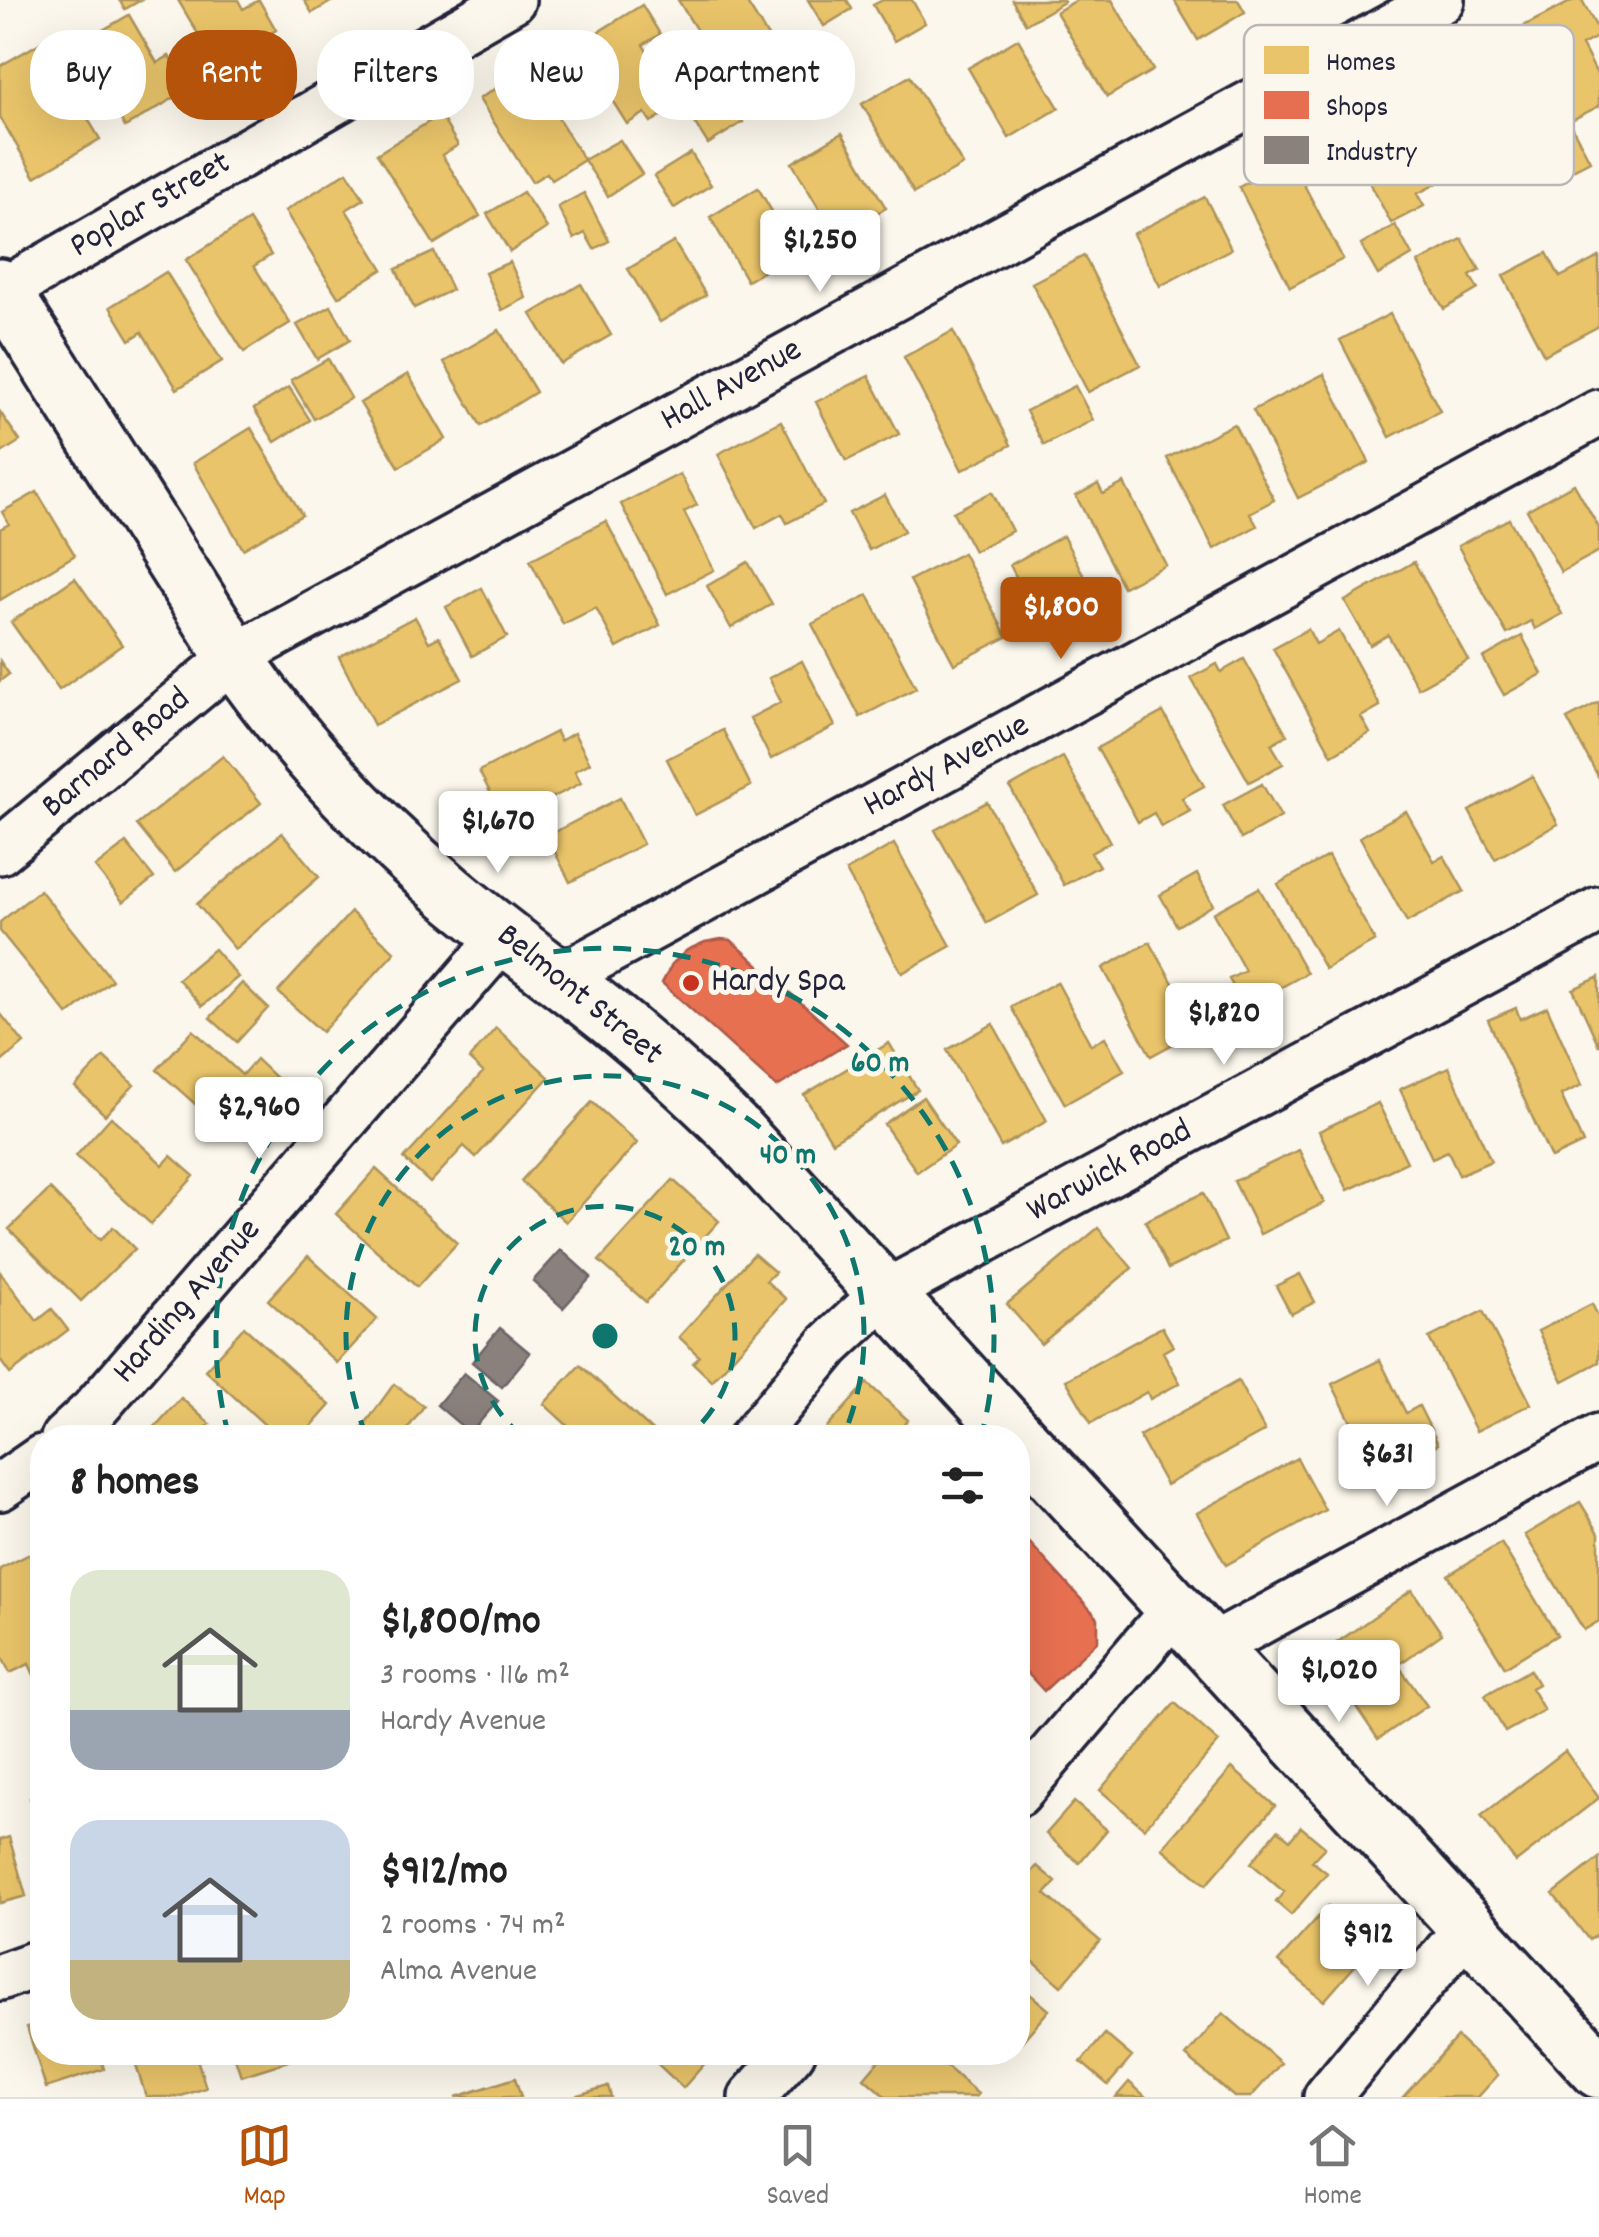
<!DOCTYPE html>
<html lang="en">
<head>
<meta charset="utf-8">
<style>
	body { margin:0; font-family:Dekko,sans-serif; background:#f2f2f2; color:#222; height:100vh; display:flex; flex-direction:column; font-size:38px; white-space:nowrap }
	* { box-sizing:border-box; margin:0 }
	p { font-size:32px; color:#767676 }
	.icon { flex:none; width:55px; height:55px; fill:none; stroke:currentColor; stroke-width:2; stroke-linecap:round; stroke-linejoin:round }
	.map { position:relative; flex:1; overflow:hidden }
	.panel { position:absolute; left:30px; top:1425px; width:1000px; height:640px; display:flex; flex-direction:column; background:#fff; border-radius:40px; box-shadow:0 10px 40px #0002 }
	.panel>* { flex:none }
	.top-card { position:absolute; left:30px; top:30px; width:1000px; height:90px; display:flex; gap:20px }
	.price { position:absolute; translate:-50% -85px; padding:0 22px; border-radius:10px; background:#fff; color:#222; font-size:32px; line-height:65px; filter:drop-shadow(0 2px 5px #0008) }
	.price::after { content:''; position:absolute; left:50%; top:60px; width:30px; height:22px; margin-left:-15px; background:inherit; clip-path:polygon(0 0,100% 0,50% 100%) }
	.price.active { background:#b45309; color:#fff }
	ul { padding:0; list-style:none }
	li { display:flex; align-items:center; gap:30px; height:250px; padding:0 40px }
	li span { display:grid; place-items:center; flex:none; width:280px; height:200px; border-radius:30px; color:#555 }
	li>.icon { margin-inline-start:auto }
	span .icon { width:120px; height:120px; fill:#fffc; stroke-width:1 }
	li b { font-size:42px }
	h2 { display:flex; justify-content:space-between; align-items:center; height:120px; padding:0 40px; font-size:42px }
	.chip { padding:0 35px; border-radius:40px; background:#fff; box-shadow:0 10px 40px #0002; font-size:35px; line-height:90px }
	.chip.active { background:#b45309; color:#fff }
	.menu { display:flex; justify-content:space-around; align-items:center; height:140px; border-top:2px solid #e0e0e0; background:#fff; font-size:28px; color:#767676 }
	.menu a { display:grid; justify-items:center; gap:5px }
	.menu .active { color:#b45309 }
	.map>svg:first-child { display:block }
	.homes { fill:#e9c46a; stroke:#ad935c; stroke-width:2.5 }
	.shops { fill:#e76f51; stroke:#ac584a; stroke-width:2.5 }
	.industry { fill:#8a817c; stroke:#6b6468; stroke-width:2.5 }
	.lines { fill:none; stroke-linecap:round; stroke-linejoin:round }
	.minor-casing { stroke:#22223b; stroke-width:52 }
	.major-casing { stroke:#22223b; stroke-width:62 }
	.minor { stroke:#fbf7ec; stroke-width:45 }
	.major { stroke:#fbf7ec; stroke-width:55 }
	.ring { fill:none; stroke:#0f766e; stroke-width:5; stroke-dasharray:18 12 }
	.poi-dot { fill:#c8321e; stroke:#fbf7ec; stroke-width:4 }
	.labels { text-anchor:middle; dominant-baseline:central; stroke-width:10; stroke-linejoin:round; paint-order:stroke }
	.street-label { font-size:35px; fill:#22223b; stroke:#fbf7ec }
	.poi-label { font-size:35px; fill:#22223b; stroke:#fbf7ec; text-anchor:start }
	.key { fill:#fbf7ec; stroke:#bab7b7; stroke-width:2.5 }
	.key-label { font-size:28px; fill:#22223b }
	.centre { fill:#0f766e; stroke:#fbf7ec; stroke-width:5 }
	.ring-label { font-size:30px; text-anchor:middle; font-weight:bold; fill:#0f766e; stroke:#fbf7ec; stroke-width:10; stroke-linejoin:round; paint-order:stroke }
</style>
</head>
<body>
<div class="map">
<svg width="1599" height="2097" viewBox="0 0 1599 2097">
	<rect width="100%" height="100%" fill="#fbf7ec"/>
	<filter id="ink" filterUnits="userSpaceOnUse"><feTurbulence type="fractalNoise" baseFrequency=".01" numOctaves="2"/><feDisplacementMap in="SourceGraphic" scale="20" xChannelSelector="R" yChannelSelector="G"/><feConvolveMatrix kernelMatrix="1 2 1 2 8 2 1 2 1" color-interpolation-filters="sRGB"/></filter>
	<g filter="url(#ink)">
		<path class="homes" d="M 119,0 L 141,0 L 125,9 Z
			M 178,0 L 238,0 L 243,9 L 259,0 L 276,30 L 217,66 Z
			M 304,0 L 334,0 L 312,13 Z
			M 678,0 L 745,0 L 774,46 L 725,76 Z
			M 808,0 L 847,0 L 852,9 L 824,26 Z
			M 883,0 L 912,0 L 925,23 L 894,41 L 873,5 Z
			M 1012,0 L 1063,0 L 1064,2 L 1026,24 Z
			M 1077,0 L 1112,0 L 1153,70 L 1107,97 L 1056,12 Z
			M 1174,0 L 1238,0 L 1245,12 L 1198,40 Z
			M 1574,0 L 1582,0 L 1599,32 L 1599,36 L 1582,45 L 1599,78 L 1599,106 L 1560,126 L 1512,32 Z
			M 642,5 L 660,34 L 643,45 L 680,104 L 651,122 L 645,113 L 627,124 L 577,45 Z
			M 129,15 L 157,63 L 169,56 L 189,89 L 125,127 L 77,45 Z
			M 818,35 L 838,68 L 803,90 L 783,57 Z
			M 1018,39 L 1059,108 L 1009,138 L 968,68 Z
			M 42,42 L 100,139 L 35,177 L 0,117 L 0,66 Z
			M 542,59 L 563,94 L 549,103 L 584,160 L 552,180 L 547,173 L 532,182 L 479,99 Z
			M 910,76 L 963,165 L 914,193 L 862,104 Z
			M 721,87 L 743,122 L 708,144 L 686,109 Z
			M 1392,100 L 1436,184 L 1417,194 L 1424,206 L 1391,223 L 1341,127 Z
			M 440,115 L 458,145 L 442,155 L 480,216 L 434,244 L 377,154 Z
			M 1572,127 L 1590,161 L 1555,179 L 1537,145 Z
			M 842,133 L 886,208 L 836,237 L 792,163 Z
			M 620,140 L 642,174 L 608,196 L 584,160 Z
			M 691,153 L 711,185 L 674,208 L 654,176 Z
			M 1291,160 L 1343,259 L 1290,287 L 1239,187 Z
			M 347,172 L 364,199 L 346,210 L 383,269 L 338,297 L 285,211 Z
			M 758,188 L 796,252 L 747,281 L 710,217 Z
			M 523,192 L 547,228 L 510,252 L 487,214 Z
			M 584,193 L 609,241 L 594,249 L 585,233 L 574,239 L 558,207 Z
			M 1205,197 L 1231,249 L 1160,286 L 1133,234 Z
			M 249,220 L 271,255 L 254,266 L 290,323 L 244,352 L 186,260 Z
			M 1395,225 L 1412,255 L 1378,275 L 1361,245 Z
			M 1462,239 L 1480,270 L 1470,276 L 1478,289 L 1444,309 L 1418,263 Z
			M 674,242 L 706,295 L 660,322 L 628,269 Z
			M 434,252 L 452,290 L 414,308 L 396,269 Z
			M 1547,253 L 1560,277 L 1599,257 L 1599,326 L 1544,355 L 1503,276 Z
			M 1084,256 L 1140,365 L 1088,392 L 1032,283 Z
			M 510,262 L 526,298 L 502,310 L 485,273 Z
			M 166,272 L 222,361 L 177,389 L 142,332 L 130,340 L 110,307 Z
			M 581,284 L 611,335 L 561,364 L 531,314 Z
			M 331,306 L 350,340 L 317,359 L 297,325 Z
			M 1390,314 L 1440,411 L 1390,437 L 1340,340 Z
			M 499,330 L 536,392 L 481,426 L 444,362 Z
			M 953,331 L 1011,445 L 962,470 L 904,357 Z
			M 328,359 L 351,398 L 314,419 L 291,380 Z
			M 408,374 L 446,439 L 399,467 L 360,403 Z
			M 1324,374 L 1369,462 L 1298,498 L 1253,410 Z
			M 869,376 L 899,434 L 846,461 L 816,402 Z
			M 1075,386 L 1093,420 L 1044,445 L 1026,411 Z
			M 289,387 L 310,420 L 275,442 L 254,409 Z
			M 0,412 L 20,441 L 0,454 Z
			M 781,421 L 824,504 L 787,523 L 782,514 L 756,528 L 718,454 Z
			M 1234,424 L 1274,500 L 1250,513 L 1257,526 L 1214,549 L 1167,458 Z
			M 251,428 L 302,515 L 243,549 L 193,463 Z
			M 680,474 L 697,505 L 684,512 L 714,570 L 667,594 L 621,504 Z
			M 1124,483 L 1166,565 L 1123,587 L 1076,496 L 1098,484 L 1103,494 Z
			M 1574,484 L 1599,528 L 1599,551 L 1561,572 L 1527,510 Z
			M 37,492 L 75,555 L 0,600 L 0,529 L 9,524 L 2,512 Z
			M 992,492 L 1012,531 L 974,551 L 953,512 Z
			M 885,495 L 904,531 L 869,550 L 849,513 Z
			M 1509,519 L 1562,614 L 1535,629 L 1531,621 L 1507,634 L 1458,546 Z
			M 606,521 L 660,625 L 617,648 L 596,608 L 563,624 L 530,560 Z
			M 1063,536 L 1092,591 L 1038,619 L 1010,565 Z
			M 963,553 L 1007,637 L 954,664 L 910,580 Z
			M 748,562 L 772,604 L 731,628 L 707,586 Z
			M 1414,562 L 1468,660 L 1418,688 L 1388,635 L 1370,645 L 1345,601 Z
			M 75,578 L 122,645 L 59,690 L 11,622 Z
			M 482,588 L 507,637 L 472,656 L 446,607 Z
			M 868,595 L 916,688 L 860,717 L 812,624 Z
			M 415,617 L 429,642 L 439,637 L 462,679 L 374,725 L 339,657 Z
			M 1308,629 L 1316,644 L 1339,631 L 1380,706 L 1361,717 L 1370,733 L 1332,755 L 1273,648 Z
			M 1522,636 L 1542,674 L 1504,695 L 1483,658 Z
			M 1244,659 L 1287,735 L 1271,744 L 1283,764 L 1249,782 L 1191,678 L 1217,664 L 1221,672 Z
			M 0,661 L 9,674 L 0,681 Z
			M 802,661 L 835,726 L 771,759 L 750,718 L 781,702 L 769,678 Z
			M 1599,702 L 1599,778 L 1567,719 Z
			M 1163,712 L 1204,786 L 1182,798 L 1190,811 L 1161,827 L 1154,813 L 1138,822 L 1097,748 Z
			M 723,730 L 751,786 L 695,815 L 667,759 Z
			M 556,732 L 560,741 L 574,733 L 590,763 L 575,771 L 581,783 L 495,827 L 481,800 L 491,794 L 479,771 Z
			M 223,756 L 261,803 L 175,872 L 137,825 Z
			M 1063,757 L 1110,842 L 1091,853 L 1099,866 L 1064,885 L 1010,787 Z
			M 1532,776 L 1558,824 L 1495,859 L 1469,811 Z
			M 1262,784 L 1281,817 L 1241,839 L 1223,805 Z
			M 620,798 L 643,844 L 570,882 L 547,836 Z
			M 987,802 L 1038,895 L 987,923 L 935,830 Z
			M 1406,811 L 1434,861 L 1444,856 L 1464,891 L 1407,922 L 1360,837 Z
			M 282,833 L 319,877 L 235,949 L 197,904 Z
			M 126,843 L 154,878 L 123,902 L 95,867 Z
			M 894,844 L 951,946 L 902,973 L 846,871 Z
			M 1328,856 L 1375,941 L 1325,969 L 1278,884 Z
			M 1197,874 L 1213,905 L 1177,926 L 1160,895 Z
			M 1259,888 L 1307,973 L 1245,1007 L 1229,979 L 1245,971 L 1213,913 Z
			M 40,890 L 112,980 L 68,1015 L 0,931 L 0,922 Z
			M 351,912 L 395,952 L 322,1032 L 278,992 Z
			M 1150,942 L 1183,1001 L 1197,993 L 1213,1022 L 1151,1056 L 1103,968 Z
			M 214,949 L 238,977 L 202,1006 L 178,979 Z
			M 1599,977 L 1599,1046 L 1573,989 Z
			M 1057,982 L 1091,1045 L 1105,1037 L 1124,1071 L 1065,1104 L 1011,1007 Z
			M 242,983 L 268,1008 L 237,1042 L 210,1018 Z
			M 1547,1007 L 1582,1085 L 1561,1095 L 1583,1143 L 1551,1158 L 1488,1020 L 1516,1008 L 1520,1019 Z
			M 0,1013 L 24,1043 L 0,1063 Z
			M 993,1024 L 1047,1121 L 1001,1147 L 947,1050 Z
			M 496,1028 L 549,1077 L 476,1157 L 464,1146 L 430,1183 L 404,1159 L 483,1072 L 469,1059 Z
			M 193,1030 L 242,1075 L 256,1059 L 280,1082 L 231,1136 L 157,1070 Z
			M 889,1043 L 918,1090 L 832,1142 L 804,1095 Z
			M 104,1057 L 134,1085 L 105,1115 L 75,1087 Z
			M 1449,1067 L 1491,1161 L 1459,1175 L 1448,1151 L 1432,1158 L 1400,1089 Z
			M 923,1097 L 956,1145 L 917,1172 L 884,1124 Z
			M 592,1102 L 637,1143 L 566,1222 L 521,1181 Z
			M 1378,1103 L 1407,1162 L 1348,1190 L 1319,1131 Z
			M 111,1117 L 163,1165 L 171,1156 L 194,1176 L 151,1224 L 76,1156 Z
			M 1299,1150 L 1324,1203 L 1260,1234 L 1234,1181 Z
			M 376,1169 L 457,1243 L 417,1287 L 336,1214 Z
			M 673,1180 L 719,1221 L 646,1302 L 599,1261 Z
			M 50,1189 L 100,1240 L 113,1227 L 135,1249 L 81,1301 L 9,1229 Z
			M 1203,1193 L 1226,1241 L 1168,1269 L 1145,1221 Z
			M 1098,1228 L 1132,1268 L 1041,1344 L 1007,1304 Z
			M 754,1254 L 775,1272 L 766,1281 L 786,1299 L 712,1381 L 693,1363 L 699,1356 L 679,1337 Z
			M 308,1256 L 377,1319 L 337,1363 L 268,1300 Z
			M 0,1272 L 37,1321 L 52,1309 L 68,1330 L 10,1374 L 0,1360 Z
			M 1300,1274 L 1315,1302 L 1291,1314 L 1276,1286 Z
			M 1592,1304 L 1599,1318 L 1599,1362 L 1563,1381 L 1538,1331 Z
			M 1483,1311 L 1531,1404 L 1476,1431 L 1429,1338 Z
			M 244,1327 L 330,1405 L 301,1438 L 279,1438 L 205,1370 Z
			M 1162,1327 L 1173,1346 L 1163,1352 L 1180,1383 L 1150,1399 L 1147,1392 L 1091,1423 L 1066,1380 Z
			M 1380,1360 L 1406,1413 L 1419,1406 L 1438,1444 L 1377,1474 L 1332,1384 Z
			M 580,1365 L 660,1438 L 581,1438 L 544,1404 Z
			M 1238,1381 L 1265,1431 L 1166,1485 L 1139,1436 Z
			M 867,1383 L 908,1420 L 892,1438 L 818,1438 Z
			M 394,1384 L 424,1406 L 401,1438 L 355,1438 Z
			M 181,1398 L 210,1424 L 199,1435 L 202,1438 L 145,1438 Z
			M 1297,1458 L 1325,1510 L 1226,1565 L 1197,1513 Z
			M 1580,1502 L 1599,1533 L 1599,1621 L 1584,1630 L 1525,1535 Z
			M 1501,1543 L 1557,1635 L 1505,1667 L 1448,1575 Z
			M 34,1552 L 42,1571 L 42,1584 L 33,1589 L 42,1607 L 42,1673 L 35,1677 L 29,1664 L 10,1673 L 0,1653 L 0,1569 Z
			M 1412,1590 L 1442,1634 L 1398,1665 L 1427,1706 L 1378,1739 L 1335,1676 L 1348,1668 L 1332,1646 Z
			M 1530,1670 L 1538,1684 L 1531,1688 L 1544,1710 L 1505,1732 L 1485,1695 Z
			M 1175,1703 L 1219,1742 L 1144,1828 L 1100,1790 Z
			M 1565,1751 L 1599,1798 L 1516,1862 L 1481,1816 Z
			M 1232,1768 L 1275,1806 L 1206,1885 L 1162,1848 Z
			M 42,1794 L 42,1841 L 30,1798 Z
			M 1074,1802 L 1107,1830 L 1079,1863 L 1046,1834 Z
			M 1301,1827 L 1325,1847 L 1312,1861 L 1327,1873 L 1291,1915 L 1276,1902 L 1284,1892 L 1251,1863 L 1278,1830 L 1290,1840 Z
			M 9,1837 L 26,1896 L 0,1903 L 0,1840 Z
			M 1599,1858 L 1599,1933 L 1589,1940 L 1553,1894 Z
			M 1037,1866 L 1056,1882 L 1045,1894 L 1100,1941 L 1061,1986 L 1018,1948 L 1018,1888 Z
			M 1328,1906 L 1373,1945 L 1324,2001 L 1278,1962 Z
			M 1018,1984 L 1049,2010 L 1018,2046 Z
			M 1223,2013 L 1281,2063 L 1251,2097 L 1234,2097 L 1186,2056 Z
			M 42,2022 L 42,2052 L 99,2052 L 104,2069 L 46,2088 L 27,2027 Z
			M 1105,2034 L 1132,2057 L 1108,2085 L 1081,2062 Z
			M 1457,2037 L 1498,2075 L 1478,2097 L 1403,2097 Z
			M 132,2052 L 195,2052 L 206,2088 L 178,2097 L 146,2097 Z
			M 233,2052 L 297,2052 L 298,2058 L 241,2076 Z
			M 645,2052 L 715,2052 L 683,2088 Z
			M 886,2052 L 930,2052 L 978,2094 L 975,2097 L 886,2097 L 864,2078 Z
			M 515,2078 L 521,2097 L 456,2097 Z
			M 1129,2082 L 1146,2097 L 1116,2097 Z
			M 608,2086 L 611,2097 L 571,2097 Z"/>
		<path class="shops" d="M 721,939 L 731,940 L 847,1044 L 777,1087 L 662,983 L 672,964 L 687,950 L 705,942 Z
			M 1018,1530 L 1098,1618 L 1098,1641 L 1044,1691 L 1018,1663 Z"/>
		<path class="industry" d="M 561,1250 L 591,1277 L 563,1308 L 533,1281 Z
			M 500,1328 L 530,1353 L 502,1387 L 472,1362 Z
			M 464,1373 L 498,1401 L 470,1433 L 437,1405 Z"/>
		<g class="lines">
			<defs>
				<path id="minor" d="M 0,293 L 512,0
					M 0,851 L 234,657 L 1441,0
					M 559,978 L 1599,413
					M 64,1438 L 93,1411 L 504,936
					M 752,1438 L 829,1345 L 885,1293 L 1599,910
					M 0,1487 L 42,1458
					M 1211,1648 L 1599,1437
					M 1018,1793 L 1175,1609
					M 0,1977 L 42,1962
					M 752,2097 L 792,2052
					M 1327,2097 L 1467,1928"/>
				<path id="major" d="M 0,287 L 234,657 C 294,744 369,824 450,893 C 503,937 559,977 613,1020 C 656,1055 697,1093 737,1132 L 1599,2070"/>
			</defs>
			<use href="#minor" class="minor-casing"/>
			<use href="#major" class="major-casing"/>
			<use href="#minor" class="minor"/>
			<use href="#major" class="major"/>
		</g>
	</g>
	<g class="ring">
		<path d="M523 1437A130 130 0 1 1 687 1437"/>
		<path d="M367 1437A259 259 0 1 1 843 1437"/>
		<path d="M229 1437A389 389 0 1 1 981 1437"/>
	</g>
	<circle class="poi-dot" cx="691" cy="983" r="10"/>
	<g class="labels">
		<g class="street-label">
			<text transform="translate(151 206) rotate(-30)">Poplar Street</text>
			<text transform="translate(732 386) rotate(-29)">Hall Avenue</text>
			<text transform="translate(117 754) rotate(-40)">Barnard Road</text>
			<text transform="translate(947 767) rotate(-28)">Hardy Avenue</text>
			<text transform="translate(579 996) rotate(39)">Belmont Street</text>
			<text transform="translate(1110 1172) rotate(-28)">Warwick Road</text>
			<text transform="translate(188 1302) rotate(-49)">Harding Avenue</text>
		</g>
		<g class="poi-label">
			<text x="711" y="983">Hardy Spa</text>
		</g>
	</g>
	<rect x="1244" y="25" width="330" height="160" rx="15" class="key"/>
	<rect x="1264" y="46" width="45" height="28" fill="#e9c46a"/>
	<rect x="1264" y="91" width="45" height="28" fill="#e76f51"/>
	<rect x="1264" y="136" width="45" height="28" fill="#8a817c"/>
	<g class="key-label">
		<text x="1326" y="70">Homes</text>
		<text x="1326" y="115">Shops</text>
		<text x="1326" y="160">Industry</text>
	</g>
	<circle cx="605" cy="1336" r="15" class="centre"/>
	<g class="ring-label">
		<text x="880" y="1071">60 m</text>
		<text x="788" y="1163">40 m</text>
		<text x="697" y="1255">20 m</text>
	</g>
</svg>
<b class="price" style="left:820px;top:295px">$1,250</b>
<b class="price active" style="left:1061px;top:662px">$1,800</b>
<b class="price" style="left:498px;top:876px">$1,670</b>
<b class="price" style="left:1224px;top:1068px">$1,820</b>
<b class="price" style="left:259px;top:1162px">$2,960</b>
<b class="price" style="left:1387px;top:1509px">$631</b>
<b class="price" style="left:1339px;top:1725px">$1,020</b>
<b class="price" style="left:1368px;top:1989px">$912</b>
<div class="top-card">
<a class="chip">Buy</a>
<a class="chip active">Rent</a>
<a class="chip">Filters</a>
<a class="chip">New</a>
<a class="chip">Apartment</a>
</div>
<section class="panel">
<h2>8 homes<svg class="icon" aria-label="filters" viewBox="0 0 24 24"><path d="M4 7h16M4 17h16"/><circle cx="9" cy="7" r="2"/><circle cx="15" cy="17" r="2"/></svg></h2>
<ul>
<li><span style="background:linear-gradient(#dfe7d0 70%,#9aa5b1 0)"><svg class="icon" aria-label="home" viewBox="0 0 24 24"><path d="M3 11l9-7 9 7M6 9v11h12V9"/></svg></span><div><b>$1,800/mo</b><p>3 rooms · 116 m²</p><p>Hardy Avenue</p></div></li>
<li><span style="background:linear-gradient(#c9d6e8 70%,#c2b280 0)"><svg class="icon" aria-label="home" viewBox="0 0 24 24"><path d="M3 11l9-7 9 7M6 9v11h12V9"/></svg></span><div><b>$912/mo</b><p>2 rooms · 74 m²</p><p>Alma Avenue</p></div></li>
</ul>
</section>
</div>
<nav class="menu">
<a class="active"><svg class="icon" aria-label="map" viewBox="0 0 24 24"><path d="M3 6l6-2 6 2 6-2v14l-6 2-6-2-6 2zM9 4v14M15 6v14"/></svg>Map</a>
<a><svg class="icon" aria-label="saved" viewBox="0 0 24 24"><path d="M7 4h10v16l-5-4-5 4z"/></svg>Saved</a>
<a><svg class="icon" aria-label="home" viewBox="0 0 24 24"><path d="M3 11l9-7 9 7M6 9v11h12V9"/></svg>Home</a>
</nav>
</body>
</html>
